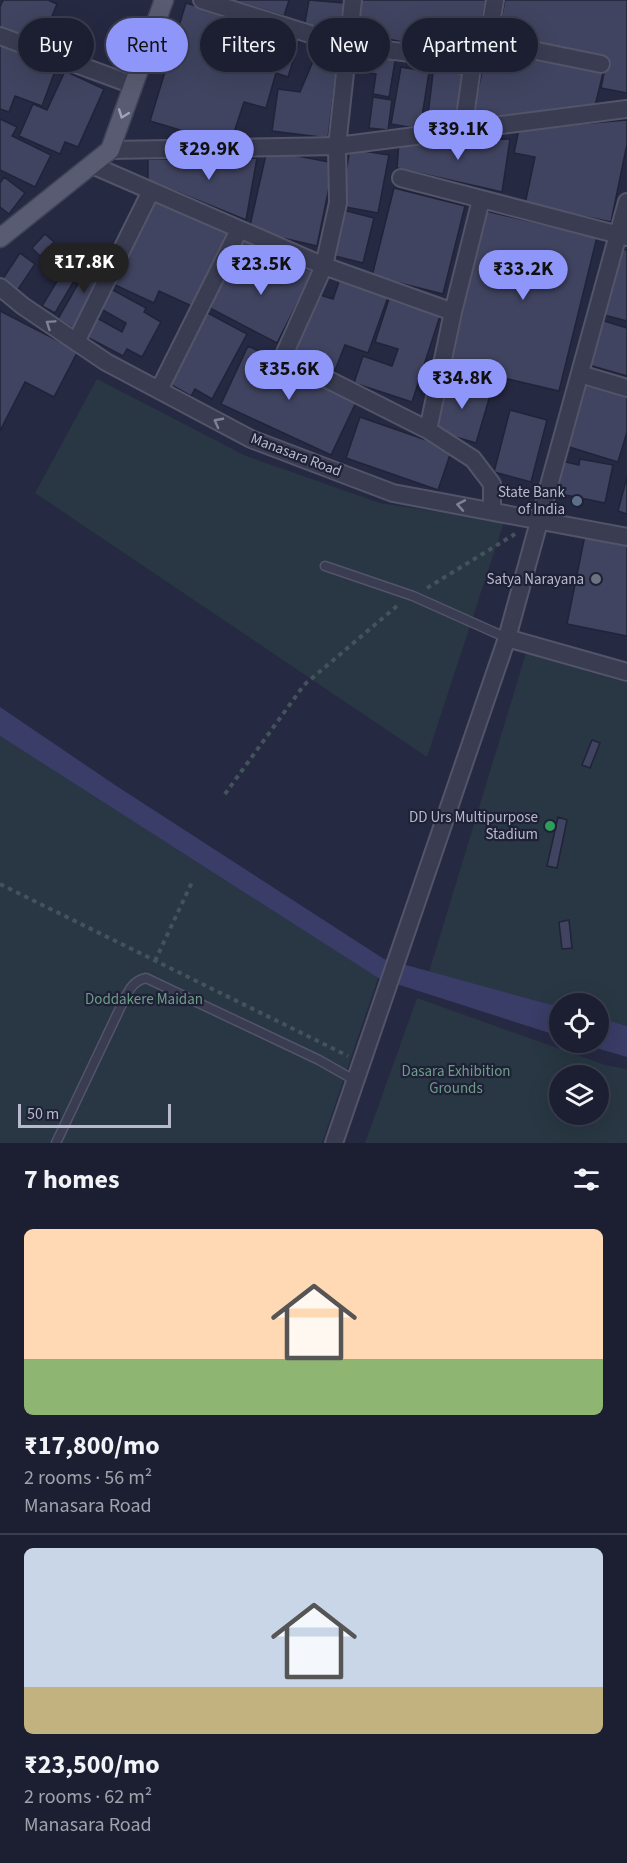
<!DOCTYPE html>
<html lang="en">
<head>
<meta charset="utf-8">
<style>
	body { margin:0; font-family:"Source Sans 3",sans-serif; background:#25273a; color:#f1f3f6; height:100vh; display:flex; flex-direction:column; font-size:22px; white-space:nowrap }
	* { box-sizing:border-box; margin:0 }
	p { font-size:20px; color:#a0a2ac }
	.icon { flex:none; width:33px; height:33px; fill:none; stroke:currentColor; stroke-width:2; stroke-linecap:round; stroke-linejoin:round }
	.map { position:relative; height:1143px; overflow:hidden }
	.side { display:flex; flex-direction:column; background:#1c1f32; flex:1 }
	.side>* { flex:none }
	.banner { position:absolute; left:18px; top:18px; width:591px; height:54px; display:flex; gap:12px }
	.controls { position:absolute; left:549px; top:993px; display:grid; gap:12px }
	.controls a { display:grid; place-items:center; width:60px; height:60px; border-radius:50%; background:#1c1f32; box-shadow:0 6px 24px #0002,0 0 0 2px #3a3d4d; font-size:30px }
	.scale { position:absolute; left:18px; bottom:15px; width:153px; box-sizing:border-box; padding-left:6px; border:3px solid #b8b9cc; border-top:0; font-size:16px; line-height:21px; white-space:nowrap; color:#b8b9cc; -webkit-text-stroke:4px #1f2137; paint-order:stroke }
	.price { position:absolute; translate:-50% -51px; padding:0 14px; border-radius:21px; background:#8f96f9; color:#111; font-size:20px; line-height:39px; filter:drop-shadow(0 2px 3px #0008) }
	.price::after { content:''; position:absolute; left:50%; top:36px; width:18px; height:14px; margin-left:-9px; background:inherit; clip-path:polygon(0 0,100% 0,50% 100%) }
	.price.active { background:#222; color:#fff }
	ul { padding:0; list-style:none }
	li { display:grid; align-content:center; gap:12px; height:318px; padding:0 24px }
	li+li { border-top:2px solid #3a3d4d }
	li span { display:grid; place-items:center; height:186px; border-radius:9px; color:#555 }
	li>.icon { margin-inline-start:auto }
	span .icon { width:108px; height:108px; fill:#fffc; stroke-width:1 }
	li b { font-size:26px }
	h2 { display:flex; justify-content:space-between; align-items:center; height:72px; padding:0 24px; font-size:26px }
	.pill { padding:0 21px; border-radius:27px; background:#1c1f32; box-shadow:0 6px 24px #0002,0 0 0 2px #3a3d4d; font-size:21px; line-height:54px }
	.pill.active { background:#8f96f9; color:#111 }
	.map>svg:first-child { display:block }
	.green { fill:#283743; fill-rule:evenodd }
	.water { fill:#393d67 }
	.building { fill:#404460; stroke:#212339; stroke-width:1.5 }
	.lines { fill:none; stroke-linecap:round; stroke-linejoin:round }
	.service-casing { stroke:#535469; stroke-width:11 }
	.minor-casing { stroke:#535469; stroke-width:20 }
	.primary-casing { stroke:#414358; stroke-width:21 }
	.path { stroke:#43535d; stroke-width:4; stroke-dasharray:4.5 4.5; stroke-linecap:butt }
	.service { stroke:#3a3d52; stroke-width:8 }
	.minor { stroke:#3a3d52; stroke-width:16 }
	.primary { stroke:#595b72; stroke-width:18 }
	.oneway { stroke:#a0a2b6 }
	.oneway2 { stroke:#7f8195 }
	.service-dot { fill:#5c6f8a; stroke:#1f2137; stroke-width:2 }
	.worship-dot { fill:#6b7280; stroke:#1f2137; stroke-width:2 }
	.leisure-dot { fill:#2e9e5b; stroke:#1f2137; stroke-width:2 }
	.labels { text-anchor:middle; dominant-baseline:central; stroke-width:4.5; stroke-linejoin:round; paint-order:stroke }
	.street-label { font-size:15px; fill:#b8b9cc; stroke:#1f2137 }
	.poi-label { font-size:15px; fill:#b8b9cc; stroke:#1f2137; text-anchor:end }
	.park-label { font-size:15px; fill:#6e9d88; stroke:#1f2137 }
</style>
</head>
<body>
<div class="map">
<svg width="627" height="1143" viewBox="0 0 627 1143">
	<rect width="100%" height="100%" fill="#262942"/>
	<path class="green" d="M 97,379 L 246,456 L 380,503 L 504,522 L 427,757 L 35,493 Z
		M 526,653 L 627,679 L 627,1026 L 599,1018 L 598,1004 L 560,1004 L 559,1007 L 429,972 Z
		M 0,736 L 378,978 L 322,1143 L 0,1143 Z
		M 417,998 L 605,1065 L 627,1069 L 627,1143 L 365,1143 ZM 560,1076 L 598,1076 L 598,1114 L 560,1114 Z"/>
	<path class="water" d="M 0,707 L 115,785 L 384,959 L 559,1007 L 559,1036 L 378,978 L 0,736 Z
		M 599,1018 L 627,1026 L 627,1057 L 579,1043 L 598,1042 Z"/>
	<path class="building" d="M 3,0 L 48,0 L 57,4 L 39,47 L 0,31 L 0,7 Z
		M 232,0 L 289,0 L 284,16 Z
		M 309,0 L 344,3 L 339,34 L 304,28 Z
		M 359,0 L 486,0 L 474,56 L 352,32 Z
		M 505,0 L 627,0 L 627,93 L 601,88 L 607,58 L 498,35 Z
		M 186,3 L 300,38 L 288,77 L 276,73 L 266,108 L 244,102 L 230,145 L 150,121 Z
		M 0,41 L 58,63 L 42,106 L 15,96 L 9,112 L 0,109 Z
		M 352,49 L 396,55 L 389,97 L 373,94 L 376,74 L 348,70 Z
		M 487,49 L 603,73 L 595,106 L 470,126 Z
		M 316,54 L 338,57 L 328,138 L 272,131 L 278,89 L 300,92 Z
		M 434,65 L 466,69 L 458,127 L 427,123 Z
		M 401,67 L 429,72 L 420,129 L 391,124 Z
		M 65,71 L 104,89 L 78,147 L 65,142 L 60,154 L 19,136 L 33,104 L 47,110 Z
		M 373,97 L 392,100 L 388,130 L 369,128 Z
		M 0,119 L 17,127 L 12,136 L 51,155 L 35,187 L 0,170 Z
		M 627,120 L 627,144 L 611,222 L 525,204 L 535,157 L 514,153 L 519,129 Z
		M 510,139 L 502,192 L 397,168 L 399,142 Z
		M 350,149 L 389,155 L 378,213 L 340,206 Z
		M 267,150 L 334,163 L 317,246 L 249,230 Z
		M 257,158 L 246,220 L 148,180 L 148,159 Z
		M 4,177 L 25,193 L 9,214 L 0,207 L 0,183 Z
		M 394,188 L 465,206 L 443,294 L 372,276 Z
		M 154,196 L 231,232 L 196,308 L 159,291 L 154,303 L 113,284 Z
		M 343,210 L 374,218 L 363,263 L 331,255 Z
		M 486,211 L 597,237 L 559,391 L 449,365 Z
		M 45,234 L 54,242 L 40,256 L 32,248 Z
		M 244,236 L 267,248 L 257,267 L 234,255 Z
		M 621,249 L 627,250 L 627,321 L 604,315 Z
		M 20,253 L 35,264 L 15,294 L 0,283 Z
		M 278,254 L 313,272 L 277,343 L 208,307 L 232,259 L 267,277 Z
		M 53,256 L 64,264 L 55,278 L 43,271 Z
		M 93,258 L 111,268 L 76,330 L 58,319 Z
		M 62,273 L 74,281 L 55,313 L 42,306 Z
		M 340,279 L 388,297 L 368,353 L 345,345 L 335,370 L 292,355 L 314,293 L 333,299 Z
		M 111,289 L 146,308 L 144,312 L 161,322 L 142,357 L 127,349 L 123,356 L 87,337 L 97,318 L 122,332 L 126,323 L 101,309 Z
		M 389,299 L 440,316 L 412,402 L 354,383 L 363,356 L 392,366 L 398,349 L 375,342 Z
		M 0,311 L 78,351 L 54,397 L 25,382 L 0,431 Z
		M 204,311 L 247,334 L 212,399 L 195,389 L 191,396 L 166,382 Z
		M 601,320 L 627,328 L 627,376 L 589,365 Z
		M 248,346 L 358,398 L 331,455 L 221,404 Z
		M 448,376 L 492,389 L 476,443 L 432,430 Z
		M 586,379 L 627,391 L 627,432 L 618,462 L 566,446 Z
		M 510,410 L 547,420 L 531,482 L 494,472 Z
		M 360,417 L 452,449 L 438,490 L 346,458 Z
		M 580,459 L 613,465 L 605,503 L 556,493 L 562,461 L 579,465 Z
		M 627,477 L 627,514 L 618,511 Z
		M 585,535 L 627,543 L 627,636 L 567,624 Z
		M 592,740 L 600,743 L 590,768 L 582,765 Z
		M 558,817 L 567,820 L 557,868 L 547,866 Z
		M 569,920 L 572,948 L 562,949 L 559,922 Z"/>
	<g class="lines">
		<defs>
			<path id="service" d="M 325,566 L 413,596 L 507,638
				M 56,1143 L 122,1004 C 128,992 132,981 146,978 L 319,1060 L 356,1081"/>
			<path id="minor" d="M 202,0 L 348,46 L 403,52 L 436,57 L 472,68
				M 353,0 L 337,146 L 338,203 L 324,266 L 283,357 L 428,430 L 473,459 L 492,484 L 492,510
				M 0,36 L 133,85
				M 488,41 L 601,64
				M 463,130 L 472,68 L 488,41 L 495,0
				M 110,150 L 337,146 L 627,109
				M 92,165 L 324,266 L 453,312
				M 401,178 L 627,237
				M 0,287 L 23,306 L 106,362 L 251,439 L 393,493 L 627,537
				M 76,342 L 151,191
				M 580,374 L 627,388
				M 159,390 L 239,230
				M 428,430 L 453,312 L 481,200
				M 507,638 L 627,672
				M 334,1143 L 507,638 L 627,202"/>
			<path id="primary" d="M 0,238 L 110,150 L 164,0"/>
		</defs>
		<use href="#service" class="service-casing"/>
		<use href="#minor" class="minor-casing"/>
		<use href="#primary" class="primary-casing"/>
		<path class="path" d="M 427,588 L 515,534
			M 225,794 L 304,685 L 397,606
			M 0,884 L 348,1056
			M 155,961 L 193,880"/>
		<use href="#service" class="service"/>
		<use href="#minor" class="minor"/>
		<use href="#primary" class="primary"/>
	</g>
	<defs><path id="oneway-chevron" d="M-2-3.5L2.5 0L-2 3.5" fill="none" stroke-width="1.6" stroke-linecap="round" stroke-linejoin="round" transform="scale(1.5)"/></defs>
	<use class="oneway" href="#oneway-chevron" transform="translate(123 114) rotate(110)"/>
	<g class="oneway2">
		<use href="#oneway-chevron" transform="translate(50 324) rotate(-146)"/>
		<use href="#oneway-chevron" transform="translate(218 422) rotate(-152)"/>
		<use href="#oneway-chevron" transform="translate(461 505) rotate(-170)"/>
	</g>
	<circle class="service-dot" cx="577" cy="501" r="6"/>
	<circle class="worship-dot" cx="596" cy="579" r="6"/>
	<circle class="leisure-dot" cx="550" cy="826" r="6"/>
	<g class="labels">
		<g class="street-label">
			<text transform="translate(296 455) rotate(21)">Manasara Road</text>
		</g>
		<g class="poi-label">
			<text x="565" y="492">State Bank<tspan x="565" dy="17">of India</tspan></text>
			<text x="584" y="579">Satya Narayana</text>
			<text x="538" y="817">DD Urs Multipurpose<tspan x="538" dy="17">Stadium</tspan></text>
		</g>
		<g class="park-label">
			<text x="144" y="999">Doddakere Maidan</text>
			<text x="456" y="1071">Dasara Exhibition<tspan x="456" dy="17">Grounds</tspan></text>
		</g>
	</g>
</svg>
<div class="controls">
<a><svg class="icon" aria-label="locate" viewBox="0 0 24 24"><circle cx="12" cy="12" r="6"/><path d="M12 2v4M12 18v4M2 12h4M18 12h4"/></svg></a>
<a><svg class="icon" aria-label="layers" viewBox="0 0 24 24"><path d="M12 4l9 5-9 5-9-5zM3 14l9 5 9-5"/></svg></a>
</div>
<div class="scale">50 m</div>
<b class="price" style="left:458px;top:161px">₹39.1K</b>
<b class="price" style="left:209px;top:181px">₹29.9K</b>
<b class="price active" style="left:84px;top:294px">₹17.8K</b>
<b class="price" style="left:261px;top:296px">₹23.5K</b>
<b class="price" style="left:523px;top:301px">₹33.2K</b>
<b class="price" style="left:289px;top:401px">₹35.6K</b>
<b class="price" style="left:462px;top:410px">₹34.8K</b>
<div class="banner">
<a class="pill">Buy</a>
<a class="pill active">Rent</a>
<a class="pill">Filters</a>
<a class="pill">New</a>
<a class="pill">Apartment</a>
</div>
</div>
<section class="side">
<h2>7 homes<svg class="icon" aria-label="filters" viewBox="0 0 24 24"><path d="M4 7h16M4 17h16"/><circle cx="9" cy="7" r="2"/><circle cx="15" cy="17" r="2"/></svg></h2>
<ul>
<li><span style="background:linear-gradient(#ffd9b3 70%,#8fb573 0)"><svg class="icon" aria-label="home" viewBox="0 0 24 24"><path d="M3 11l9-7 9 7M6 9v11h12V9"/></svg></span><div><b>₹17,800/mo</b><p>2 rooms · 56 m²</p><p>Manasara Road</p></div></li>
<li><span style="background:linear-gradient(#c9d6e8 75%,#c2b280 0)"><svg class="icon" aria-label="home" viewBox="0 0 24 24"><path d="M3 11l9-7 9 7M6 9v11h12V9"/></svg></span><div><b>₹23,500/mo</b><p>2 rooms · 62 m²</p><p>Manasara Road</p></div></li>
</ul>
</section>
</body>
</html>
